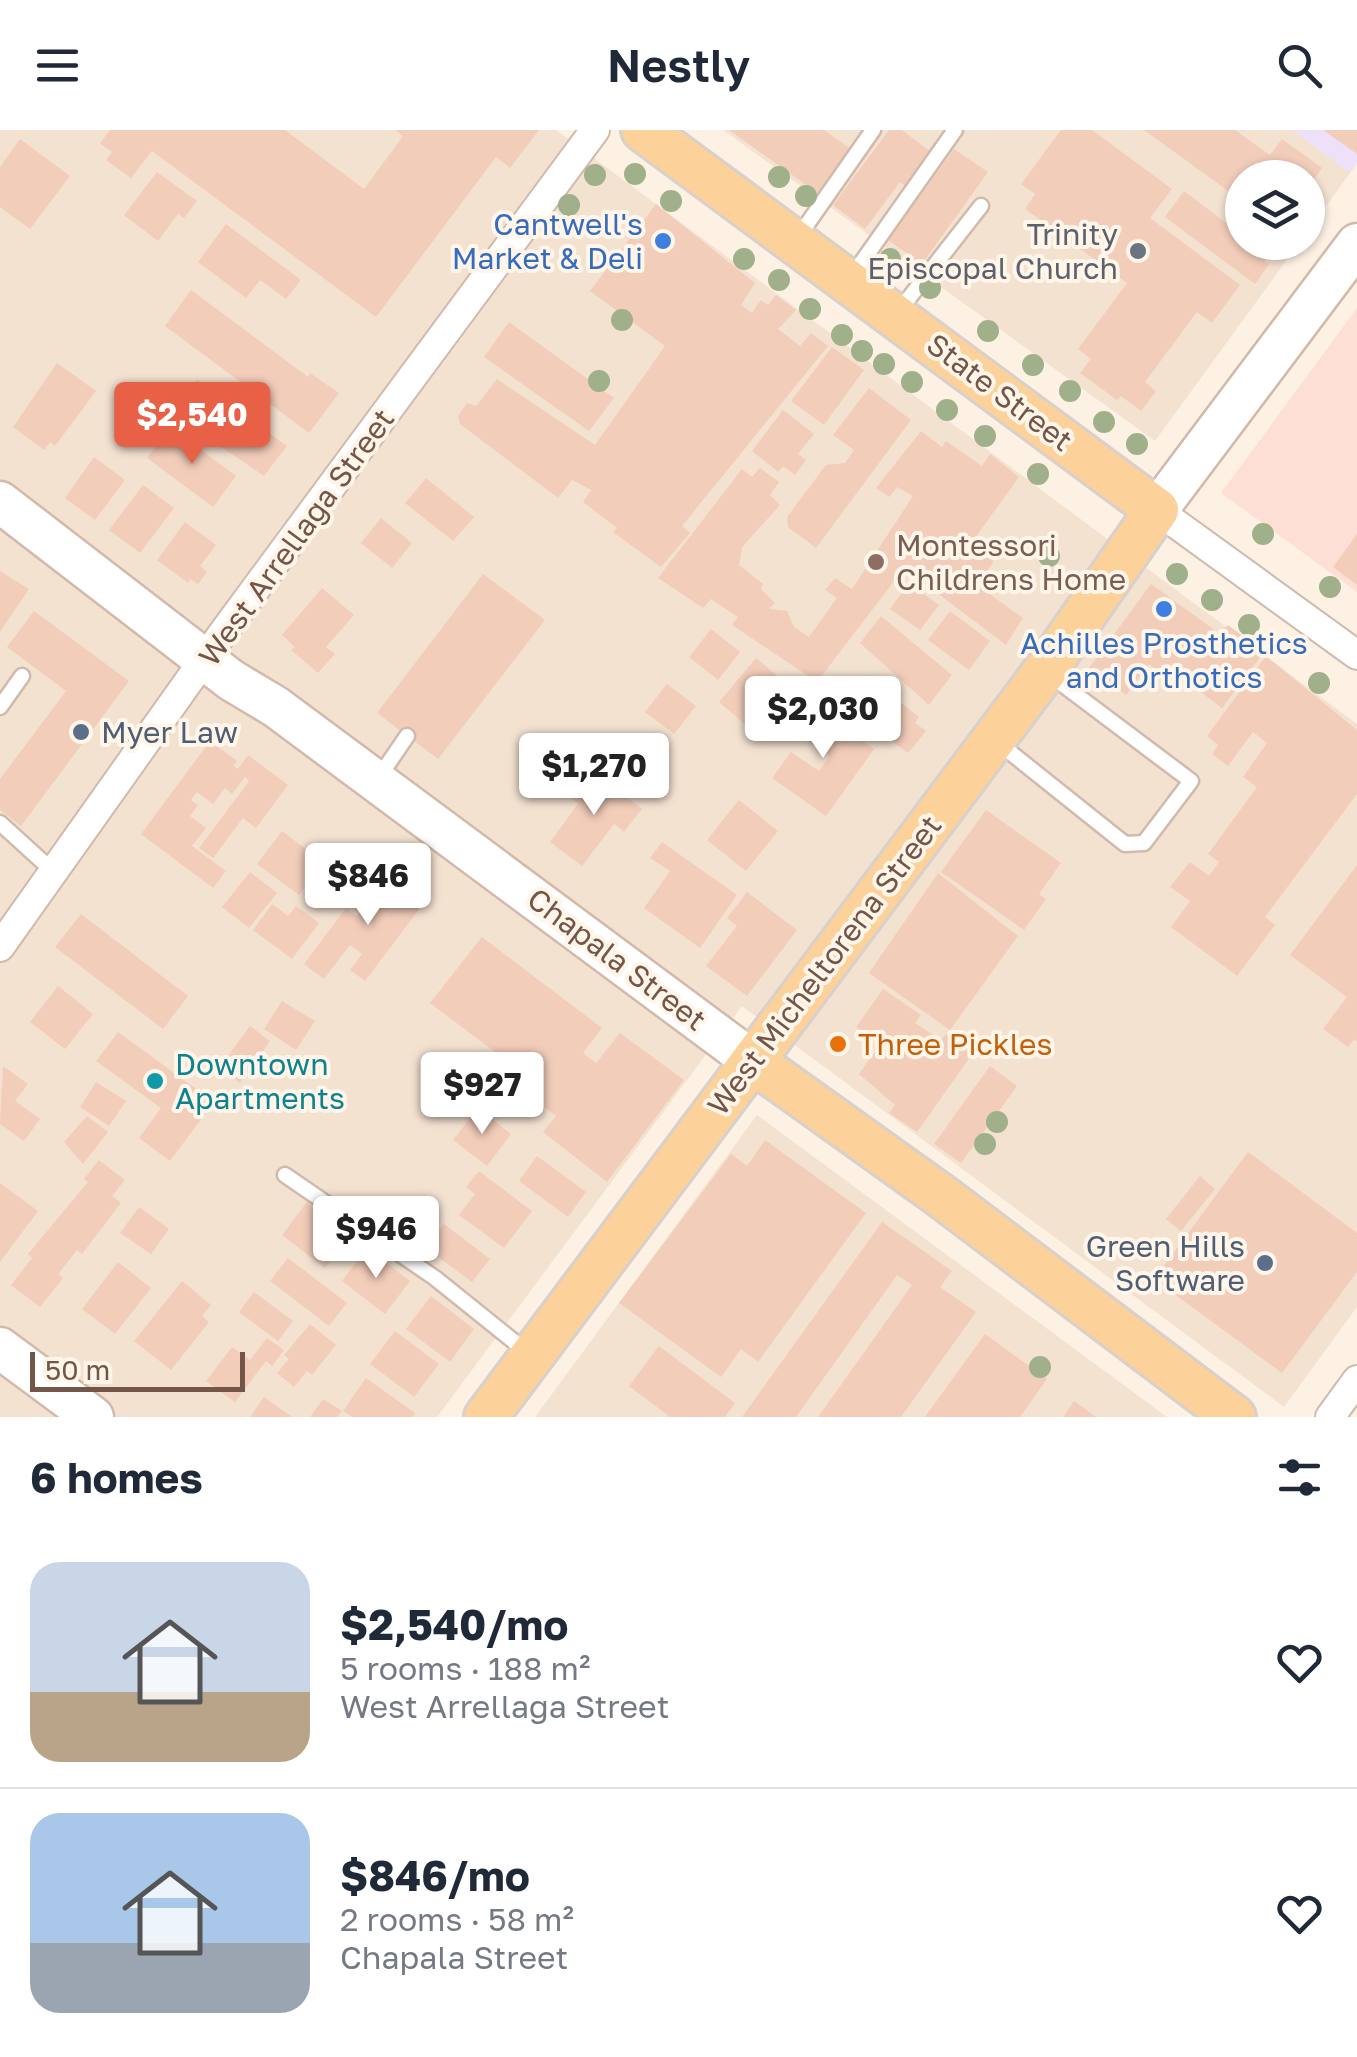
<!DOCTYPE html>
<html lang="en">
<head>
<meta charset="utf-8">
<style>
	body { margin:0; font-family:"Golos Text",sans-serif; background:#f6f6f7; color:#1f2937; height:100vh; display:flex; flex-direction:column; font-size:38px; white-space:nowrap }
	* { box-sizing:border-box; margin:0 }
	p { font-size:32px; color:#747a83 }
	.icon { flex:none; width:55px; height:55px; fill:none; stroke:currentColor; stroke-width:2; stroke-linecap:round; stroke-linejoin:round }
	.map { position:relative; height:1287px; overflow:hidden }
	.sheet { display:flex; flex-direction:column; background:#fff; flex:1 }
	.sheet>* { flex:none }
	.fabs { position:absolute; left:1225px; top:30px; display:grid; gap:20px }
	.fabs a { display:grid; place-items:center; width:100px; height:100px; border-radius:50%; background:#fff; box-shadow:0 2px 8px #0004; font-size:50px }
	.scale { position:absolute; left:30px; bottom:25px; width:215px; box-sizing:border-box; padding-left:10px; border:5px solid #745649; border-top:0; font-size:28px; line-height:35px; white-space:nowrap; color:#745649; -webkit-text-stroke:8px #fff5e9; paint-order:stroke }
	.price { position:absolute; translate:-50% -85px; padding:0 22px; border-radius:10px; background:#fff; color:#222; font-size:32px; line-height:65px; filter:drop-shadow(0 2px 5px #0008) }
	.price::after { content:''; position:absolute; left:50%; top:60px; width:30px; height:22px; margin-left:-15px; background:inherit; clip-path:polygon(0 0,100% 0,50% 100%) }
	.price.on { background:#e86046; color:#fff }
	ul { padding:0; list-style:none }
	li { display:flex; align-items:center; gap:30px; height:250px; padding:0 30px }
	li+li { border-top:2px solid #e0e1e3 }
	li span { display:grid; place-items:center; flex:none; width:280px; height:200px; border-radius:30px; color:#555 }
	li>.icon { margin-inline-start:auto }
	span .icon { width:120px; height:120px; fill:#fffc; stroke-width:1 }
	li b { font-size:42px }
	h2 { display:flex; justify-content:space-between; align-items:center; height:120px; padding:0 30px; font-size:42px }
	header { display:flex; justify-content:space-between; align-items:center; height:130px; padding:0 30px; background:#fff; font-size:45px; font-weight:600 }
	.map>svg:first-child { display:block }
	.residential { fill:#f4e2d1 }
	.commercial { fill:#fddfd6 }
	.education { fill:#eee0f9 }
	.building { fill:#f2cdba }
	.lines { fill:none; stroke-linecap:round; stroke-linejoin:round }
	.lane-casing { stroke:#d0baac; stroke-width:19 }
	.street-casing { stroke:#d0baac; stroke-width:32 }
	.secondary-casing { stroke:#d3b9a9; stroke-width:45 }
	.primary-casing { stroke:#d8d0cc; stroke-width:48 }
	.lane { stroke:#fff; stroke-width:14 }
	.street { stroke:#fff; stroke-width:28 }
	.secondary { stroke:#fff; stroke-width:40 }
	.primary { stroke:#fcd19a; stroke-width:42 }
	.tree { fill:#a0b08a }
	.shop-dot { fill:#3f7fe0; stroke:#fff5e9; stroke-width:4 }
	.worship-dot { fill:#6b7280; stroke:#fff5e9; stroke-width:4 }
	.education-dot { fill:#8d6e63; stroke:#fff5e9; stroke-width:4 }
	.service-dot { fill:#5c6f8a; stroke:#fff5e9; stroke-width:4 }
	.food-dot { fill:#e8710a; stroke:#fff5e9; stroke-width:4 }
	.culture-dot { fill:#0f9aa8; stroke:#fff5e9; stroke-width:4 }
	.labels { text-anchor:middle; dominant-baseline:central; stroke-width:8; stroke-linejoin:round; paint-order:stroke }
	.shop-label { font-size:30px; fill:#366cbe; stroke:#fff5e9; text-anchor:end }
	.worship-label { font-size:30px; fill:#5b616d; stroke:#fff5e9; text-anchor:end }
	.street-label { font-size:30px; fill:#745649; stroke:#fff5e9 }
	.education-label { font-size:30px; fill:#785e54; stroke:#fff5e9; text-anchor:start }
	.service-label { font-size:30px; fill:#4e5e75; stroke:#fff5e9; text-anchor:start }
	.food-label { font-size:30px; fill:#c56008; stroke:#fff5e9; text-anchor:start }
	.culture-label { font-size:30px; fill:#0d838f; stroke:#fff5e9; text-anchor:start }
</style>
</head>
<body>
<header><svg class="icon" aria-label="menu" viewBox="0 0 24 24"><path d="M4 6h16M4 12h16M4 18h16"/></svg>Nestly<svg class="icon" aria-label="search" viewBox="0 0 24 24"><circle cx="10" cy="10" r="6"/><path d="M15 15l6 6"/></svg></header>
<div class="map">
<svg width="1357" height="1287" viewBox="0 0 1357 1287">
	<rect width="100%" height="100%" fill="#fcf1e3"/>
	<path class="residential" d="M 0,0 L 556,0 L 1357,594 L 1357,1177 L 1284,1277 L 742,876 L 437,1287 L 0,1287 Z
		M 723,0 L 1293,0 L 1350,43 L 1308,101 L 1308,48 L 1242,48 L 1242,112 L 1299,113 L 1155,311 Z
		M 757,985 L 1167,1287 L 535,1287 Z"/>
	<path class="commercial" d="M 1357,178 L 1357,462 L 1221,363 Z"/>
	<path class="education" d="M 1293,0 L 1357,0 L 1357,33 L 1350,43 Z"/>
	<path class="building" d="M 110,0 L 285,0 L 364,59 L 403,6 L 395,0 L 539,0 L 510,38 L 496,27 L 376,187 L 152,21 L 131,48 L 106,30 L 112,22 L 100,13 Z
		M 729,0 L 824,0 L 851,19 L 819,64 Z
		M 889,0 L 902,0 L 931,22 L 905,56 L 900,52 L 865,99 L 833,75 Z
		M 1061,0 L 1092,0 L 1172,59 L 1150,88 L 1240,155 L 1212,193 L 1197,182 L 1145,252 L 1156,261 L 1141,281 L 1121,266 L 1117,270 L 1080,243 L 1091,229 L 1078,219 L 1127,153 L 1025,79 L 1035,64 L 1021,54 Z
		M 1144,0 L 1235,0 L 1270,25 L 1282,9 L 1322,38 L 1308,58 L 1308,48 L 1242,48 L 1242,71 Z
		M 1323,0 L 1357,0 L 1357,24 Z
		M 20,9 L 70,46 L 30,99 L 0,77 L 0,37 Z
		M 954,19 L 988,42 L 922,134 L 888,110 Z
		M 157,42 L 197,71 L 184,88 L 178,84 L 158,111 L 124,85 Z
		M 1184,61 L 1242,105 L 1242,112 L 1253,112 L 1270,125 L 1264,132 L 1269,134 L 1255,154 L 1165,87 Z
		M 656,74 L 755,153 L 741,175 L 752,183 L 761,170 L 768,175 L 776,165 L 796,180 L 778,199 L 800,216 L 811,203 L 828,216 L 682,396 L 690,403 L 661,437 L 613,402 L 617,398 L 583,372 L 591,360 L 572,350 L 558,368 L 460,294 L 458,286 L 467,273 L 476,276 L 497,249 L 595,315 L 665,216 L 590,161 Z
		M 226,94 L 301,150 L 286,169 L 260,150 L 246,168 L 198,132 Z
		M 191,160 L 308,247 L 310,243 L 339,263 L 309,303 L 165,196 Z
		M 509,192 L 614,268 L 589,301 L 484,227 Z
		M 832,217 L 864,240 L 824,295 L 791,271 Z
		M 57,233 L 96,261 L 55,316 L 50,312 L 44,320 L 13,297 Z
		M 197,250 L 215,263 L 219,257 L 264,291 L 260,297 L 287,316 L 264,346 L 171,283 Z
		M 869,258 L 911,290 L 816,418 L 788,397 L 787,387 L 826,335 L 845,333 L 854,320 L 833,305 Z
		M 783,280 L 814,304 L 798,324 L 806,330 L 795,345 L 783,336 L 778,342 L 752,321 Z
		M 170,297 L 236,346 L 213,377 L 147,328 Z
		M 921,301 L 942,317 L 946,311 L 982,336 L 990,324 L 1019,347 L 972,412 L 992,421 L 993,433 L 977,455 L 1023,488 L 1006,515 L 904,438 L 817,552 L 732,495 L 738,487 L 711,469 L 703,478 L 658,448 L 742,339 L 752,347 L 760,338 L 779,352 L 770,365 L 780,375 L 742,417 L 739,435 L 763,454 L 761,459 L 775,473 L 769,479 L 787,481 L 794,497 L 809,507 L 837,468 L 825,460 L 835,448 L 852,459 L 913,366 L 897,357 L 889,367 L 876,358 Z
		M 94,327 L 125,350 L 95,390 L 65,368 Z
		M 426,348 L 474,387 L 453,411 L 405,373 Z
		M 143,355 L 174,378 L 140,423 L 109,400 Z
		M 381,388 L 412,413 L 392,438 L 361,413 Z
		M 185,392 L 216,415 L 200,436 L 207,442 L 198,454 L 190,449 L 188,453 L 157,430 Z
		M 1357,404 L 1357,455 L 1333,437 Z
		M 0,441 L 29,459 L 0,502 Z
		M 483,444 L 545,490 L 438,629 L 377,583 Z
		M 909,453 L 939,475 L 920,500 L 890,479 Z
		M 1151,454 L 1220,504 L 1228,495 L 1264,522 L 1222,578 L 1186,551 L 1181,558 L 1149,534 L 1126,565 L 1089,538 Z
		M 322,458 L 354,485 L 326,517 L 335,524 L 318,543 L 291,520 L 295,517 L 282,505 Z
		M 34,481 L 129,551 L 21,696 L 0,680 L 0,649 L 66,561 L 7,517 Z
		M 950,481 L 990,511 L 969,540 L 928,510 Z
		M 881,486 L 952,545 L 929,575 L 860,513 Z
		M 711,499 L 740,522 L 718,550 L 689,527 Z
		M 1266,526 L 1357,600 L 1357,664 L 1265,787 L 1275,795 L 1237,846 L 1171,797 L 1190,771 L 1170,757 L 1190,732 L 1209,746 L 1219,732 L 1208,724 L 1257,657 L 1243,647 L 1267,613 L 1253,602 L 1228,636 L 1212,624 L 1218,615 L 1207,606 Z
		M 756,528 L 790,557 L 753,601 L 719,572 Z
		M 865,545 L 919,587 L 915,593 L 926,601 L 908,623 L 865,591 L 873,580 L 850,563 Z
		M 667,554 L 696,576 L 674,604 L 645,582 Z
		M 808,572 L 874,619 L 826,686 L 772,648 L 791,622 L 819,641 L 830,626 L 790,597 Z
		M 210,611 L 237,631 L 233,636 L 238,639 L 248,625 L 288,655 L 256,698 L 243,688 L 213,728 L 199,718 L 249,651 L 245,647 L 232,664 L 225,658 L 213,674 L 197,662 L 191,670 L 198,675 L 190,686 L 206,698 L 192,716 L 226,741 L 213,758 L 141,704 Z
		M 592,641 L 642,679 L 624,702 L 614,694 L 582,736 L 550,712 L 578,674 L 571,668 Z
		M 739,670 L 778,701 L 746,741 L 707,710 Z
		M 986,680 L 1061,733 L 1039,764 L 1046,769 L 1024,800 L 941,742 Z
		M 282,701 L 324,733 L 299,765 L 257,734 Z
		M 662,712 L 737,765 L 700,818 L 644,778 L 670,741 L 650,728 Z
		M 1357,735 L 1357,912 L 1354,909 L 1348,917 L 1323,899 L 1347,867 L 1290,825 Z
		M 383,739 L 426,770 L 365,851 L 350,840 L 362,824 L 350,815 L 324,849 L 304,834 L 346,778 L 357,786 L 376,760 L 370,756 Z
		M 250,742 L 277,763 L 249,798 L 222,777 Z
		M 938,743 L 1018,806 L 950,900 L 869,843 Z
		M 747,762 L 797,800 L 747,866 L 706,836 L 737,796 L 727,788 Z
		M 272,774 L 288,786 L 296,776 L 319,793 L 292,829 L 253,800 Z
		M 81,784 L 188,866 L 163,899 L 55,817 Z
		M 482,807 L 602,898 L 583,923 L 596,933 L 620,903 L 684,950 L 607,1052 L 543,1002 L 556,986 L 535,970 L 544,959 L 430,873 Z
		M 58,856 L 93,884 L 65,919 L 30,892 Z
		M 883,859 L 921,885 L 915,893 L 941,910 L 946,904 L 973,923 L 917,1002 L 889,983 L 895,975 L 859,944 L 880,914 L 856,897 Z
		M 282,871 L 315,891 L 296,920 L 264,899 Z
		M 250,896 L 270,911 L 240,953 L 219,938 Z
		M 118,902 L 214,972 L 170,1031 L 139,1008 L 161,978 L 96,931 Z
		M 3,936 L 28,954 L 15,971 L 40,989 L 24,1011 L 0,994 Z
		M 990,936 L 1017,956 L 961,1033 L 934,1014 Z
		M 96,952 L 126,971 L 109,996 L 80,977 Z
		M 478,978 L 511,1004 L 487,1036 L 453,1010 Z
		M 87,986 L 108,1002 L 83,1034 L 64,1012 Z
		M 765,1010 L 866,1083 L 758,1232 L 741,1219 L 721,1247 L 619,1173 L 731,1024 L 747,1036 Z
		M 1248,1022 L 1357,1103 L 1357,1142 L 1282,1243 L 1154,1149 Z
		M 537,1026 L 586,1062 L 568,1087 L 519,1051 Z
		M 99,1030 L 125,1050 L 112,1066 L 121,1073 L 82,1124 L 77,1120 L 58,1144 L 63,1148 L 40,1177 L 11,1155 L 32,1128 L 28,1124 L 88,1052 L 84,1049 Z
		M 479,1041 L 532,1081 L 504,1118 L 459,1085 L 475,1064 L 466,1057 Z
		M 1200,1046 L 1215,1059 L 1181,1101 L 1166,1089 Z
		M 0,1053 L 38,1081 L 0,1132 Z
		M 307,1072 L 350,1105 L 325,1138 L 282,1105 Z
		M 139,1077 L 169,1099 L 151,1124 L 120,1103 Z
		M 882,1092 L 952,1141 L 940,1157 L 976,1182 L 901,1287 L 818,1287 L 912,1155 L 897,1145 L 796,1287 L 742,1287 Z
		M 444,1094 L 490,1129 L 472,1152 L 426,1118 Z
		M 367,1118 L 410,1151 L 385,1184 L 342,1151 Z
		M 288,1128 L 347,1173 L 329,1196 L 270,1151 Z
		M 118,1132 L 151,1158 L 115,1204 L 82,1179 Z
		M 182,1151 L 211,1175 L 202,1186 L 209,1192 L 171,1240 L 134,1211 Z
		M 254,1162 L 293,1191 L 278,1211 L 239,1182 Z
		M 431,1166 L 474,1199 L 450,1232 L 406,1199 Z
		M 310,1194 L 336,1215 L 312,1245 L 307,1241 L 294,1257 L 277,1243 L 289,1229 L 284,1225 Z
		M 395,1201 L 439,1234 L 414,1267 L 370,1234 Z
		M 985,1204 L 1047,1249 L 1020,1287 L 925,1287 Z
		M 267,1208 L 284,1220 L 272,1236 L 266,1231 L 235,1272 L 206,1251 L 232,1217 L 250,1230 Z
		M 659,1216 L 735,1273 L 725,1287 L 670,1287 L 629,1256 Z
		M 366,1248 L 415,1283 L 413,1287 L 352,1287 L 343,1281 Z
		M 264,1267 L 292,1287 L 250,1287 Z
		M 323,1269 L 342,1281 L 337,1287 L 310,1287 Z
		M 1074,1271 L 1096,1287 L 1063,1287 Z"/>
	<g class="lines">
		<defs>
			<path id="lane" d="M 796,110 L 873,0
				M 852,146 L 955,0
				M 898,182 L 981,76
				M 0,577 L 22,546
				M 996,611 L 1125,714 L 1144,713 L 1191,651 L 1050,545
				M 377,650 L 407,606
				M 0,693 L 55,743
				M 285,1045 L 435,1148 L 527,1222"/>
			<path id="street" d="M 1157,380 L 1357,525
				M 0,817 L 225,500 L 595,0
				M 1330,1287 L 1357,1250"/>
			<path id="secondary" d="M 0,372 L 231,550 L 276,577 L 754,932
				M 1157,380 L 1357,114
				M 0,1218 L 93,1287"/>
			<path id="primary" d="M 754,932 L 940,1065 L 1234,1287
				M 486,1287 L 1045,541 L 1157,380 L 643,0"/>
		</defs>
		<use href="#lane" class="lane-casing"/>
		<use href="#street" class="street-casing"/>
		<use href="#secondary" class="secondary-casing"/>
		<use href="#primary" class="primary-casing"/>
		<use href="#lane" class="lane"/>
		<use href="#street" class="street"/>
		<use href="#secondary" class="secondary"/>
		<use href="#primary" class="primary"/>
	</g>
	<g class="tree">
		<circle cx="635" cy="44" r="11"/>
		<circle cx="595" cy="45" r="11"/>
		<circle cx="779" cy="47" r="11"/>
		<circle cx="806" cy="66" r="11"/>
		<circle cx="671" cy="71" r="11"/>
		<circle cx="569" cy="75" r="11"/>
		<circle cx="744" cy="129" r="11"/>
		<circle cx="890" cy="129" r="11"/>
		<circle cx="779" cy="150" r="11"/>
		<circle cx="930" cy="158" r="11"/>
		<circle cx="810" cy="179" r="11"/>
		<circle cx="622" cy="190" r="11"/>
		<circle cx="988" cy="201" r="11"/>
		<circle cx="842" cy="205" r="11"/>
		<circle cx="862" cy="221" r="11"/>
		<circle cx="884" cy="234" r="11"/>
		<circle cx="1033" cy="235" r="11"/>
		<circle cx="599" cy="251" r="11"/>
		<circle cx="912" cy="252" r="11"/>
		<circle cx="1070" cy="261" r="11"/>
		<circle cx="947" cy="280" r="11"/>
		<circle cx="1104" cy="292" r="11"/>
		<circle cx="985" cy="306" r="11"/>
		<circle cx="1137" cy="314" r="11"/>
		<circle cx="1038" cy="344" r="11"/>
		<circle cx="1263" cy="404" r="11"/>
		<circle cx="1049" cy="426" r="11"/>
		<circle cx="1177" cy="444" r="11"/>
		<circle cx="1330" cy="457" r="11"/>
		<circle cx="1212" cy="470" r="11"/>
		<circle cx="1249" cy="495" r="11"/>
		<circle cx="1319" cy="553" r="11"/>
		<circle cx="997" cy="992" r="11"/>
		<circle cx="985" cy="1014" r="11"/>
		<circle cx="1040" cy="1237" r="11"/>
	</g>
	<g class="shop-dot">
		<circle cx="663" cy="111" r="10"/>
		<circle cx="1164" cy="479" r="10"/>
	</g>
	<circle class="worship-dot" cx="1138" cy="121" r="10"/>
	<circle class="education-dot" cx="876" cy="432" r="10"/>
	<g class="service-dot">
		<circle cx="81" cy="602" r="10"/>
		<circle cx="1265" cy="1133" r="10"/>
	</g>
	<circle class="food-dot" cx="838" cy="914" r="10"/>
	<circle class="culture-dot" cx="155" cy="951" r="10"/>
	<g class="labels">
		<g class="shop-label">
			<text x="643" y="94">Cantwell's<tspan x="643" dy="34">Market &amp; Deli</tspan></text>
			<text x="1164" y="513" text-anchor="middle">Achilles Prosthetics<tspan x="1164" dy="34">and Orthotics</tspan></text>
		</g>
		<g class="worship-label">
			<text x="1118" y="104">Trinity<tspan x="1118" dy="34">Episcopal Church</tspan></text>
		</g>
		<g class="street-label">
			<text transform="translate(1000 262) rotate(37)">State Street</text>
			<text transform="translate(296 407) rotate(-54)">West Arrellaga Street</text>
			<text transform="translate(617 829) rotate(37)">Chapala Street</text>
			<text transform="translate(824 835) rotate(-53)">West Micheltorena Street</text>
		</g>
		<g class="education-label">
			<text x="896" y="415">Montessori<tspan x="896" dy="34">Childrens Home</tspan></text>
		</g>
		<g class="service-label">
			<text x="101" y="602">Myer Law</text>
			<text x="1245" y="1116" text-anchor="end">Green Hills<tspan x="1245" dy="34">Software</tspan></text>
		</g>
		<g class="food-label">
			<text x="858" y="914">Three Pickles</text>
		</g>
		<g class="culture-label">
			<text x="175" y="934">Downtown<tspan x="175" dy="34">Apartments</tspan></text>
		</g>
	</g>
</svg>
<div class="fabs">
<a><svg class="icon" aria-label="layers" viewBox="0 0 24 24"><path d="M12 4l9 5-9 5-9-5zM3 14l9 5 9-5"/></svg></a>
</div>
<div class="scale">50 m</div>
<b class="price on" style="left:192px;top:337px">$2,540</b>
<b class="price" style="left:823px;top:631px">$2,030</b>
<b class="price" style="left:594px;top:688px">$1,270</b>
<b class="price" style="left:368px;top:798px">$846</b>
<b class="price" style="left:482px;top:1007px">$927</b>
<b class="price" style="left:376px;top:1151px">$946</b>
</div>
<section class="sheet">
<h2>6 homes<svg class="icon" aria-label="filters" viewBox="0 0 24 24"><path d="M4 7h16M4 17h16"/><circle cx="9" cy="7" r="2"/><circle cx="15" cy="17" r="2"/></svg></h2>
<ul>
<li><span style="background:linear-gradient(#c9d6e8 65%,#b9a48a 0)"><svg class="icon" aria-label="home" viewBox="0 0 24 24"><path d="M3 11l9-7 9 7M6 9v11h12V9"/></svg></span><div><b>$2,540/mo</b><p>5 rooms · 188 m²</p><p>West Arrellaga Street</p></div><svg class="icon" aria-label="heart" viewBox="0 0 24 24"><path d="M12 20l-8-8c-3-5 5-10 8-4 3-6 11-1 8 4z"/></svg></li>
<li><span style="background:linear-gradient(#a9c7e8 65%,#9aa5b1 0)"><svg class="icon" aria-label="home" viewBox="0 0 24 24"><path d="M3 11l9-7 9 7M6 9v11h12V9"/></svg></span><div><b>$846/mo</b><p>2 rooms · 58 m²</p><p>Chapala Street</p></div><svg class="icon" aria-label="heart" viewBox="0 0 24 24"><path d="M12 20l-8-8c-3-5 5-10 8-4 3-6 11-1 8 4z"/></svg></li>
</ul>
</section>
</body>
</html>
